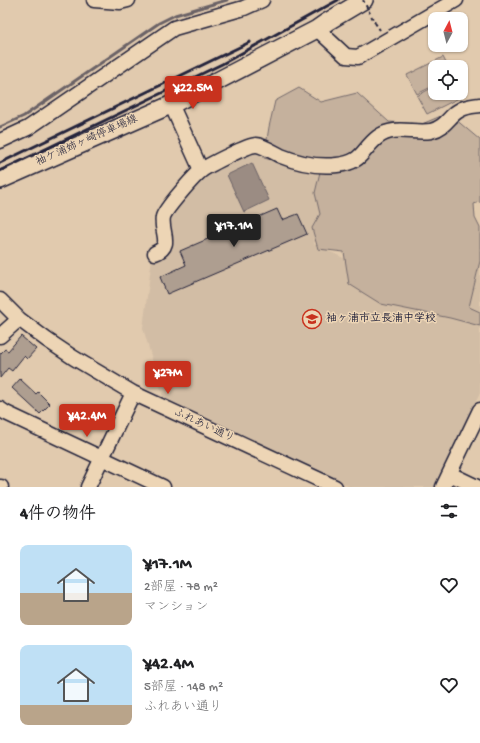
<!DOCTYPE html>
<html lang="ja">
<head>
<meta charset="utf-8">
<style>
	body { margin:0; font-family:"Gochi Hand","Klee One",sans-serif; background:#f6f6f6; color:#202124; height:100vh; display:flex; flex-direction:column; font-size:15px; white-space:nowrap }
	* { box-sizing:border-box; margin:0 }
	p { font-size:13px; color:#757577 }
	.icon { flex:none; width:22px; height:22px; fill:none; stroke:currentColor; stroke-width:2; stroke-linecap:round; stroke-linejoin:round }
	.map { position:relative; height:487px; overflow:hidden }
	.side { display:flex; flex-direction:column; background:#fff; flex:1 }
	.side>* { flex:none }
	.needle { width:26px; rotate:7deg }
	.fabs { position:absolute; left:428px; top:12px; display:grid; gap:8px }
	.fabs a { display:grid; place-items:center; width:40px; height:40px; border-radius:8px; background:#fff; box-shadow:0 1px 3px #0004; font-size:20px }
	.price { position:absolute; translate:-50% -34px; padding:0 9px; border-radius:4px; background:#c8321e; color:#fff; font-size:13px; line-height:26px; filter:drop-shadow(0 1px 2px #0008) }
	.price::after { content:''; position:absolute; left:50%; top:24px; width:12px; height:9px; margin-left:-6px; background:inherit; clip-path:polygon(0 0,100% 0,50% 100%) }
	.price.selected { background:#222; color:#fff }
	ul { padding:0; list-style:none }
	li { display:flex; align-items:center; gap:12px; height:100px; padding:0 20px }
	li span { display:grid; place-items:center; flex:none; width:112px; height:80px; border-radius:8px; color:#555 }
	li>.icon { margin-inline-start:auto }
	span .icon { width:48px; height:48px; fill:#fffc; stroke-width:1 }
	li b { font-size:17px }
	h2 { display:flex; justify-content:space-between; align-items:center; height:48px; padding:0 20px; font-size:17px }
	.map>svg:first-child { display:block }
	.built { fill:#d2bda5 }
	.green { fill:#c5b19d; stroke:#746a6c }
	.water { fill:#9b8c83; stroke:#6b6266 }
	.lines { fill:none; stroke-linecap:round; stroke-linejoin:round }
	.stream { stroke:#6b6266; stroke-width:3 }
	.building { fill:#ae9e90; stroke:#22223b }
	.minor-casing { stroke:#22223b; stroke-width:17 }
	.major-casing { stroke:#22223b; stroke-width:20 }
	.path { stroke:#22223b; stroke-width:2; stroke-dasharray:3 3; stroke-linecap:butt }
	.minor { stroke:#edd5b5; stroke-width:14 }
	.major { stroke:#edd5b5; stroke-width:17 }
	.rail { stroke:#22223b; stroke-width:3 }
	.path-bridge { stroke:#22223b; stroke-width:2; stroke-dasharray:3 3; stroke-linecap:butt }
	.labels { text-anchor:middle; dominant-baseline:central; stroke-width:3; stroke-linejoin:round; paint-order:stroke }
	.street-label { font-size:11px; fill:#22223b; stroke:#edd5b5 }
	.poi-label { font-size:11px; font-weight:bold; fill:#22223b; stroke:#edd5b5; text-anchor:start }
</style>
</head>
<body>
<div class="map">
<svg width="480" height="487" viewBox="0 0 480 487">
	<rect width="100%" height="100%" fill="#e1caae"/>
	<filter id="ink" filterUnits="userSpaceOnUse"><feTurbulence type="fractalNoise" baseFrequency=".025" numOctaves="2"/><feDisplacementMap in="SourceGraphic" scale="8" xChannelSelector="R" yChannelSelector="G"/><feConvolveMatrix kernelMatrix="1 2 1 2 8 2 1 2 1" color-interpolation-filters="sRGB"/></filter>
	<g filter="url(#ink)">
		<path class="built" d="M 254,152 L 273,155 L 309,173 L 333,175 L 314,244 L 354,263 L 480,260 L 480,393 L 436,487 L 350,487 L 163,397 L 143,328 L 152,258 L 172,249 L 168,218 L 206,174 Z"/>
		<path class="green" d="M 443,57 L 448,67 L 435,67 L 435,85 L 417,94 L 407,75 Z
			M 435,86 L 435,93 L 461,93 L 463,96 L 427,114 L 417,96 Z
			M 299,88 L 321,102 L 357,93 L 389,122 L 422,124 L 448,113 L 480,140 L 480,202 L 474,204 L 475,218 L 480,228 L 480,261 L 469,307 L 480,312 L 480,326 L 450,318 L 381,304 L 349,284 L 344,252 L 318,249 L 312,228 L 320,214 L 315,193 L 320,172 L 264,158 L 269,127 L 275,101 Z"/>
		<path class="water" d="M 252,163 L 269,200 L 244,212 L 227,175 Z"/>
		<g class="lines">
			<path class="stream" d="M 0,127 L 24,116 L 159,23 L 175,15 L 227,0"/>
		</g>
		<path class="building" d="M 277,209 L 282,220 L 298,214 L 307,234 L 167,294 L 160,277 L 186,265 L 180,251 Z
			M 21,336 L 36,349 L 27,359 L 24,356 L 12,371 L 8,368 L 0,378 L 0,354 L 5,349 L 8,351 Z
			M 20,379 L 36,394 L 38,392 L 50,404 L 40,414 L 12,388 Z"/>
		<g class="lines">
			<defs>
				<path id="minor" d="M 94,0 L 120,2 L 128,0
					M 317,29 L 346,56 L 358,57 L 456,0
					M 171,104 L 201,170
					M 0,141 L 28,128 L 174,28 L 244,8 L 262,0
					M 155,253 C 174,246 160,231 163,217 C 165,209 195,175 202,170 C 209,165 248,145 256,145 C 262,145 275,153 281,156 C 298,163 319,167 337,165 C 364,162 361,150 378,137 C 394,125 413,134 431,131 C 447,127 449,115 460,110 C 466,106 473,106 480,105
					M 0,300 L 19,319 L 47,340 L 74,358 L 133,393 L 335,487
					M 0,336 L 19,319
					M 0,409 L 6,413 L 163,487
					M 450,474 L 477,487
					M 0,487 L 1,487
					M 88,487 L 133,393
					M 443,487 L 480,410"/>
				<path id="major" d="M 0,180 L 175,103 L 317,29 L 327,22 L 364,0"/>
			</defs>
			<use href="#minor" class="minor-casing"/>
			<use href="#major" class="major-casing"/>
			<path class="path" d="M 375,23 L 380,30"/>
			<use href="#minor" class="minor"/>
			<use href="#major" class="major"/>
			<path class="rail" d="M 0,163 L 250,42
				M 0,171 L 222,64 L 338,0"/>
			<path class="path-bridge" d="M 363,0 L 375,23"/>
		</g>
	</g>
	<defs>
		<symbol id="school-ring" viewBox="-11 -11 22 22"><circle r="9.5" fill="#edd5b5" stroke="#c8321e" stroke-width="1.5"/><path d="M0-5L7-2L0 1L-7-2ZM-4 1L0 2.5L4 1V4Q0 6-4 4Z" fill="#c8321e"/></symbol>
	</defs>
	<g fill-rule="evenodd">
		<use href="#school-ring" x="301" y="308" width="22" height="22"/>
	</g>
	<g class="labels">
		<g class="street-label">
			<text transform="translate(87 141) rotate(-24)">袖ケ浦姉ヶ崎停車場線</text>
			<text transform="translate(204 426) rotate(25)">ふれあい通り</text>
		</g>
		<g class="poi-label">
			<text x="326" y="319">袖ヶ浦市立長浦中学校</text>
		</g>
	</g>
</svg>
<div class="fabs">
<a><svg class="needle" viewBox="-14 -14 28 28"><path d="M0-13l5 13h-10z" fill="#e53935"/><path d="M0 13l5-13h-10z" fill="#757577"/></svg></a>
<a><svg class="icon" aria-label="locate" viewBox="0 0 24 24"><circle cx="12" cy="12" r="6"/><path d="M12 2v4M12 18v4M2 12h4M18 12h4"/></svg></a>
</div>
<b class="price" style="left:193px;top:110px">¥22.5M</b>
<b class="price selected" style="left:234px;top:248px">¥17.1M</b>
<b class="price" style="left:168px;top:395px">¥27M</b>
<b class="price" style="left:87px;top:438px">¥42.4M</b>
</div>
<section class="side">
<h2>4件の物件<svg class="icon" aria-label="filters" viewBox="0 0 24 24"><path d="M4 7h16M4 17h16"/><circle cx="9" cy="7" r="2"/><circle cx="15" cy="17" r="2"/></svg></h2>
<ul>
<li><span style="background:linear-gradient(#bfe0f5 60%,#b9a48a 0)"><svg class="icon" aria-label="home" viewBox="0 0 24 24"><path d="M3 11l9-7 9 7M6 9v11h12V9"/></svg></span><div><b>¥17.1M</b><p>2部屋 · 78 m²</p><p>マンション</p></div><svg class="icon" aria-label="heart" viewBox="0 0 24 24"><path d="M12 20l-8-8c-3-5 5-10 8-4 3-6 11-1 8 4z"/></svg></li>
<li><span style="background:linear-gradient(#bfe0f5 75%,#b9a48a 0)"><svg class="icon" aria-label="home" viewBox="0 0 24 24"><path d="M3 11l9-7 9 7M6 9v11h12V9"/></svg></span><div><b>¥42.4M</b><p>5部屋 · 148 m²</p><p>ふれあい通り</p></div><svg class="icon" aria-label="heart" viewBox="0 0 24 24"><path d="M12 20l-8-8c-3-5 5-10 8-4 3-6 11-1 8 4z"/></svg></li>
</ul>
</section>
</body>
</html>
